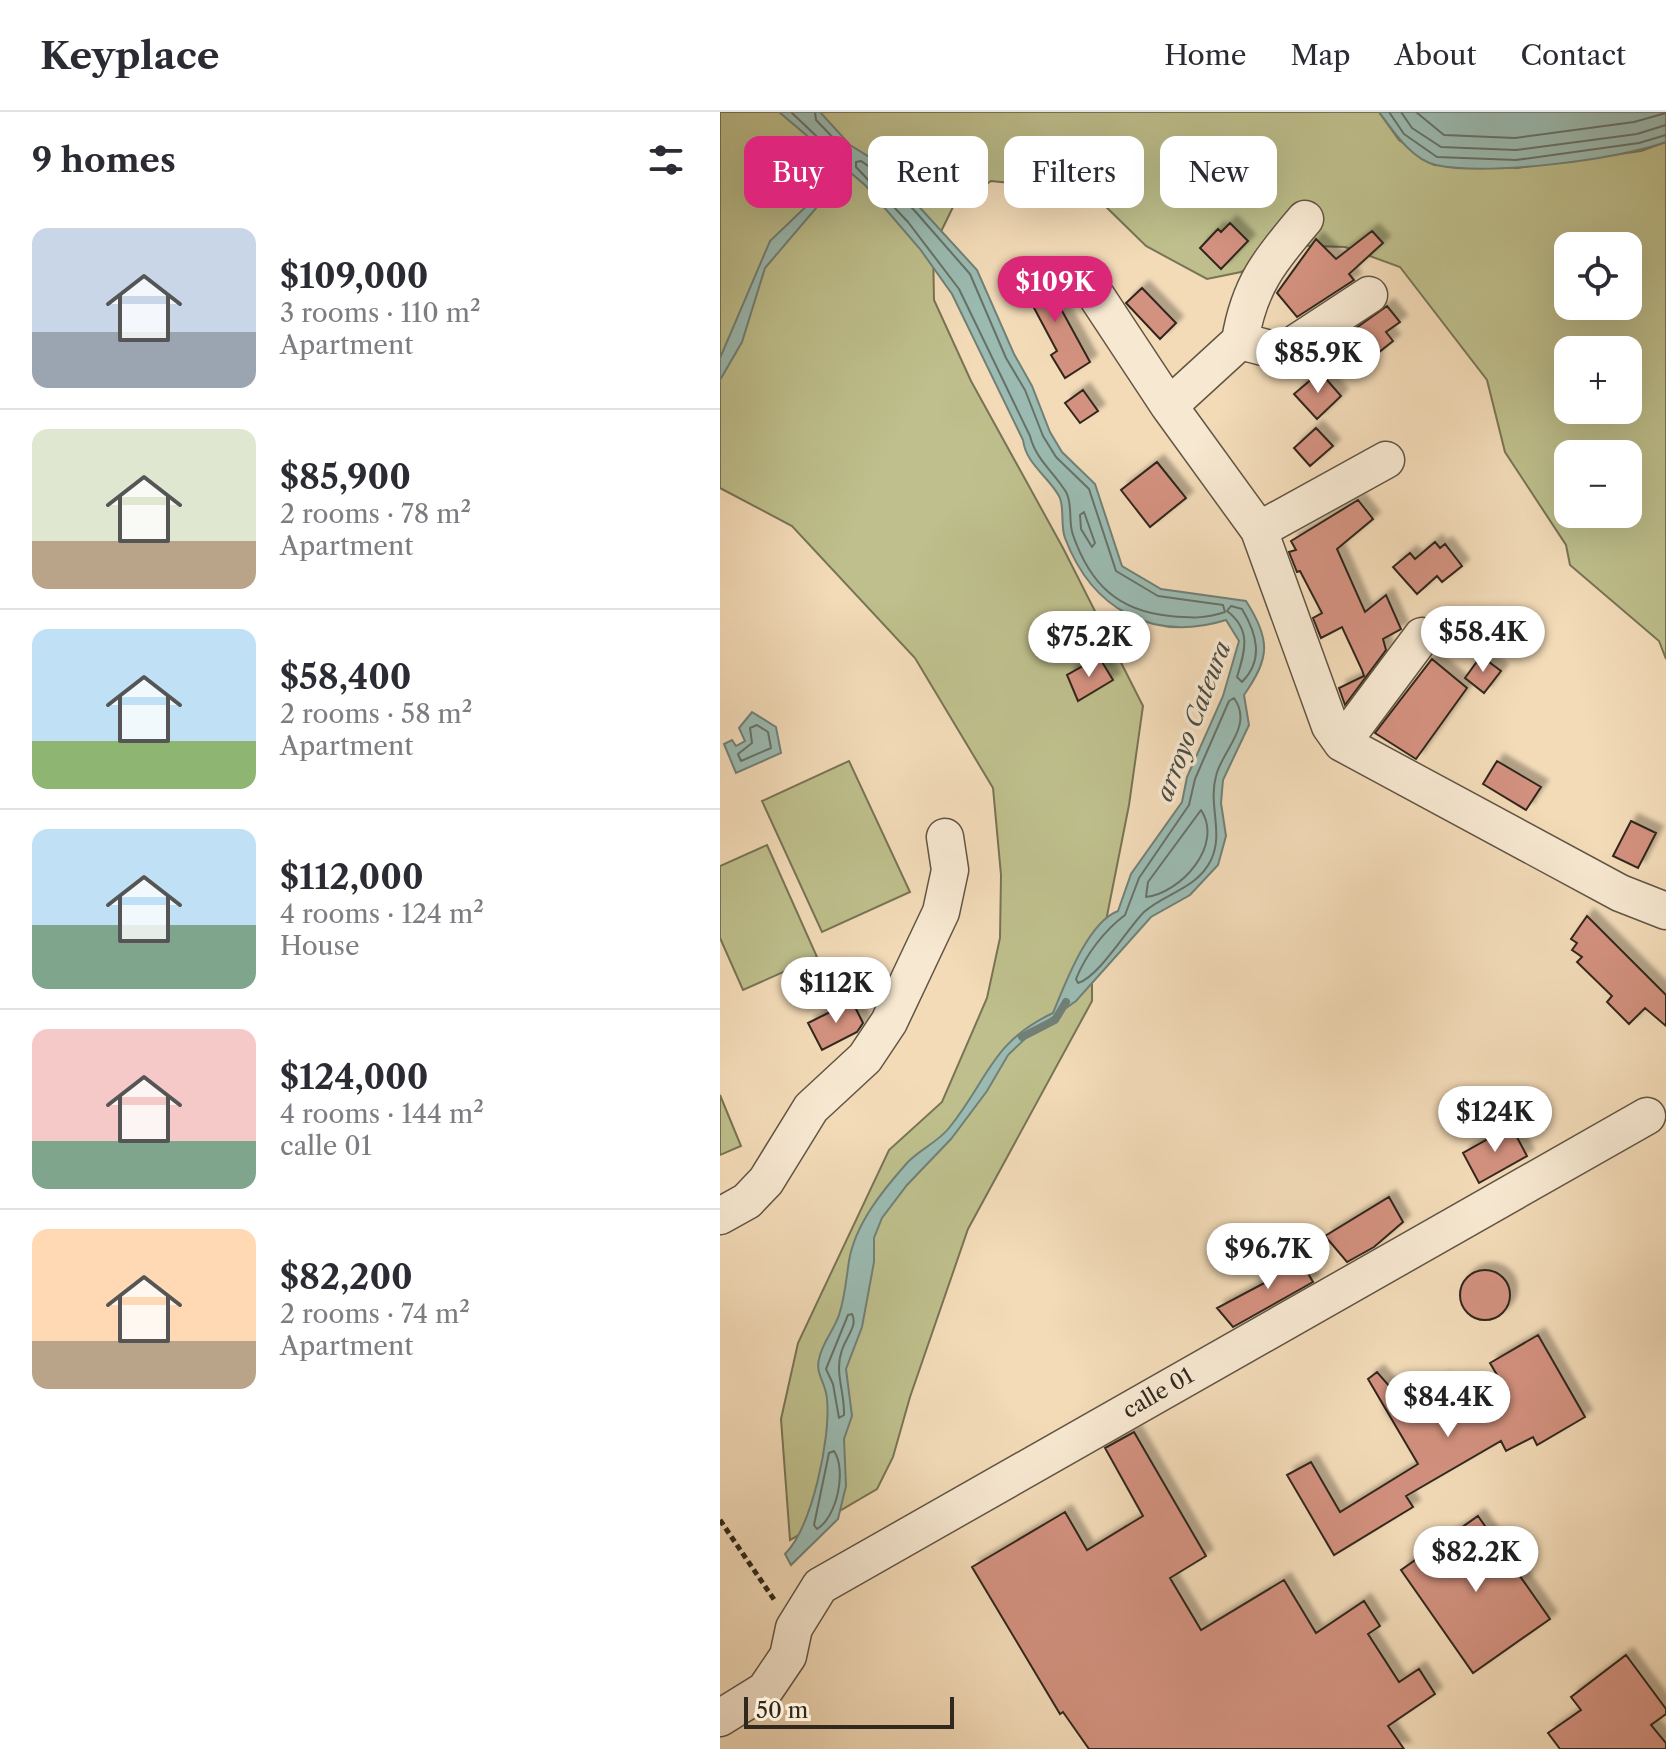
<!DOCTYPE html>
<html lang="en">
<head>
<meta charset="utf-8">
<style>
	body { margin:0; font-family:"Libre Caslon Text",serif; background:#f7f7f7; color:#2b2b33; height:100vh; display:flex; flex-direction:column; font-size:30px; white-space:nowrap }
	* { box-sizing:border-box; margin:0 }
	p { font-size:26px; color:#7c7c81 }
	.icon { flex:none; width:44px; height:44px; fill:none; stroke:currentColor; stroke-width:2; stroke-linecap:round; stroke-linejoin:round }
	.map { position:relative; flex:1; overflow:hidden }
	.side { display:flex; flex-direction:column; background:#fff; width:720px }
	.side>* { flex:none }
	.banner { position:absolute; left:24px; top:24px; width:760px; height:72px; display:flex; gap:16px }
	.buttons { position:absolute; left:834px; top:120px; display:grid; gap:16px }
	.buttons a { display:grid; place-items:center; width:88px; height:88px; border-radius:16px; background:#fff; box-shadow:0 8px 32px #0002; font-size:40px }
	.scale { position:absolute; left:24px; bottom:20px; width:210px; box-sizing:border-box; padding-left:8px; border:4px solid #31281e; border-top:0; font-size:22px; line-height:28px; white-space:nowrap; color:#31281e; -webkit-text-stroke:6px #f7e8d1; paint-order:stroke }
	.price { position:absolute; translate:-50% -68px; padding:0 18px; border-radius:28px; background:#fff; color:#222; font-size:26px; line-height:52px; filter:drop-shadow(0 2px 4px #0008) }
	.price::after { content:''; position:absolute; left:50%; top:48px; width:24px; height:18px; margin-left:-12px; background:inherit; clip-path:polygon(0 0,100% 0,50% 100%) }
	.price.active { background:#db2777; color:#fff }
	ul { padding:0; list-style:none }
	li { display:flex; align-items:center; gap:24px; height:200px; padding:0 32px }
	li+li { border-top:2px solid #e1e1e2 }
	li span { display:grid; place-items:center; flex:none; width:224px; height:160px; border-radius:16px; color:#555 }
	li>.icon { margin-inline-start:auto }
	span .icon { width:96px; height:96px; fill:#fffc; stroke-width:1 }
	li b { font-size:34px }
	h2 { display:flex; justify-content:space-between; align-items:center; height:96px; padding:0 32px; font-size:34px }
	.pill { padding:0 28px; border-radius:16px; background:#fff; box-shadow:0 8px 32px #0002; font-size:28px; line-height:72px }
	.pill.active { background:#db2777; color:#fff }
	header { display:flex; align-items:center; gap:48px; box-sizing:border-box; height:112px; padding:0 40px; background:#fff; border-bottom:2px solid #e1e1e2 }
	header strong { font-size:38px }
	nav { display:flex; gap:44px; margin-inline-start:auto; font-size:28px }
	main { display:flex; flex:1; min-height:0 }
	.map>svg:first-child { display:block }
	.green { fill:#bebf8c; stroke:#787455; stroke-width:2; fill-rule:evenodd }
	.water { fill:#9bbbb2; stroke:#718077; stroke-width:2 }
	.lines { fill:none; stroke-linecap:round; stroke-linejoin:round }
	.shore { stroke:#667268; stroke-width:2 }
	.stream { stroke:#718077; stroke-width:8 }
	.building { fill:#d3917f; stroke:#31281e; stroke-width:2; filter:url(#shadow) }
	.minor-casing { stroke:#625544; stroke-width:39 }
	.path { stroke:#31281e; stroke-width:5; stroke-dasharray:6 4; stroke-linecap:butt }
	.minor { stroke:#f7e8d1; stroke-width:36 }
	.labels { text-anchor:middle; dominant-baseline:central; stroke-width:7; stroke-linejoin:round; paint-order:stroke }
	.street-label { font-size:22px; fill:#31281e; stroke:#f7e8d1 }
	.water-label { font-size:24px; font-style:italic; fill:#4c4d43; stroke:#f7e8d1 }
</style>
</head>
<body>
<header>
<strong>Keyplace</strong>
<nav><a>Home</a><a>Map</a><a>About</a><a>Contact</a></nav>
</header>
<main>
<section class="side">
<h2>9 homes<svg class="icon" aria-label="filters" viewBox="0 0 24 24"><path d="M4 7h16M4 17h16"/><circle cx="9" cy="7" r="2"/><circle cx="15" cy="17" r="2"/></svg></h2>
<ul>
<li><span style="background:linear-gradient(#c9d6e8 65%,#9aa5b1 0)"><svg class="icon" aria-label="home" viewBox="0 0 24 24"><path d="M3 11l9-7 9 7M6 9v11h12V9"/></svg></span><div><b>$109,000</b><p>3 rooms · 110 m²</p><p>Apartment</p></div></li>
<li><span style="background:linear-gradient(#dfe7d0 70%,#b9a48a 0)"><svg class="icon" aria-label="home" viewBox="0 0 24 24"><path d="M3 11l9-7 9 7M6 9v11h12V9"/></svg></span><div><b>$85,900</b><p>2 rooms · 78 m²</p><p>Apartment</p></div></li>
<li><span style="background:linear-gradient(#bfe0f5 70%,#8fb573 0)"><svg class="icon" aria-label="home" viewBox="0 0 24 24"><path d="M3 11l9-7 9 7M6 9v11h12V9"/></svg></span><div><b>$58,400</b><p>2 rooms · 58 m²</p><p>Apartment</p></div></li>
<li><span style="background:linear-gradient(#bfe0f5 60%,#7fa58c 0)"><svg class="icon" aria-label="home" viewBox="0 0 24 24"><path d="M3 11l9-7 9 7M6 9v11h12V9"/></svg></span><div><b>$112,000</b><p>4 rooms · 124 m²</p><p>House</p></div></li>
<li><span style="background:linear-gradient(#f6c9c9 70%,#7fa58c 0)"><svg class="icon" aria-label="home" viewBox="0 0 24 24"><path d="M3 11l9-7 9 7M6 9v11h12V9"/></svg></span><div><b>$124,000</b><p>4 rooms · 144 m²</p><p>calle 01</p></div></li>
<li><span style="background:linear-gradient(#ffd9b3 70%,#b9a48a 0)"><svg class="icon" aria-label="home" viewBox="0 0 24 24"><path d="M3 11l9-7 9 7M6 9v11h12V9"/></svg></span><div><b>$82,200</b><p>2 rooms · 74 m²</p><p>Apartment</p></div></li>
</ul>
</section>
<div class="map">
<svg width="946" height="1637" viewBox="0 0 946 1637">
	<defs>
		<filter id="shadow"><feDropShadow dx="7" dy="-7" stdDeviation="2" flood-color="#0004"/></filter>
	</defs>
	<rect width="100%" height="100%" fill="#f3dbb8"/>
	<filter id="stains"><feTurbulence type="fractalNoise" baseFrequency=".0025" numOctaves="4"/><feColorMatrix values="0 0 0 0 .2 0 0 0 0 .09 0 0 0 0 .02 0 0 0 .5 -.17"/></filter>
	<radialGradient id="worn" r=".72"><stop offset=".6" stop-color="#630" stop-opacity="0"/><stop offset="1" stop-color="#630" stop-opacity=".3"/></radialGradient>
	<path class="green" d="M 0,0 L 659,0 L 679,28 L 714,53 L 797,56 L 921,39 L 946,30 L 946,547 L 939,529 L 850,453 L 846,433 L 785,340 L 767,268 L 680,155 L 625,135 L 562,133 L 521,160 L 487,167 L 426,134 L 379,88 L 339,76 L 271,69 L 233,95 L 213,136 L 214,188 L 251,269 L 343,436 L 423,594 L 409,693 L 385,814 L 372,851 L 372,889 L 248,1117 L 190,1285 L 173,1345 L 157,1377 L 70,1428 L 61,1307 L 78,1231 L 169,1038 L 222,990 L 267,886 L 280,826 L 281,763 L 273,676 L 195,546 L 72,414 L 0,376 ZM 848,134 L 908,134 L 908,194 L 848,194 ZM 848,238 L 908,238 L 908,298 L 848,298 ZM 848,342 L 908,342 L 908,402 L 848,402 Z
		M 129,649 L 190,780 L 102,820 L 42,689 Z
		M 47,733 L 97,845 L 23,878 L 0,826 L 0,754 Z
		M 0,983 L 21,1034 L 0,1043 Z"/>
	<path class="water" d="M 59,0 L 100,0 L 130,33 L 159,51 L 257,158 L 294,242 L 312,274 L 330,320 L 342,340 L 375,372 L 402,454 L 441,477 L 526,489 C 551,528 550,546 524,583 L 529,613 L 503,668 L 501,691 L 506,724 L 498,753 L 470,783 L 431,805 L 356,889 L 312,920 L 288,943 L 267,979 L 231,1027 L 187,1073 L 162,1106 L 154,1126 L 154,1150 L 142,1215 L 126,1257 L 132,1304 L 124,1327 L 126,1374 L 118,1407 L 71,1453 L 65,1442 C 92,1415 111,1326 107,1287 C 106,1271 95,1262 99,1247 C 102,1231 114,1218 119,1203 C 125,1185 126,1168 129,1149 C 135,1112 163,1078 187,1051 C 199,1038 218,1030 229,1016 C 268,968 271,930 333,901 C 345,872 368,810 398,799 L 411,762 L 462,690 L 467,665 L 503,584 L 519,529 L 506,508 C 432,531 372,497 345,426 C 340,413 345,395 339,384 C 327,363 306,352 303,328 L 232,182 L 200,137 L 145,73 Z
		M 659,0 L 946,0 L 946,30 C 897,48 767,64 716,53 C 692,48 673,19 659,0 Z
		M 102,39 L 112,48 L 97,95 L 45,156 L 22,230 L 0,268 L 0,246 L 50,129 L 96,85 L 102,70 Z
		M 32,600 L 56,615 L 61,641 L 16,661 L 4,632 L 12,628 L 16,634 L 25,629 L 19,616 Z"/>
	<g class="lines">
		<path class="shore" d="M 71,0 L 112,39 L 119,40 L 121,34 L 96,8 L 95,0
			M 669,0 L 684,22 L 717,45 L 796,48 L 919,31 L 946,23
			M 681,0 L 692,16 L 721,35 L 796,38 L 917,22 L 946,13
			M 696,0 L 724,23 L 795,26 L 914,10 L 946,1
			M 141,49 L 154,58 L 194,98 L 250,162 L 286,246 L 305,278 L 323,324 L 336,345 L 369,377 L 396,459 L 438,484 L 503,493 L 505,500 C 484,507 471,506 450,504 C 398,499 370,472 353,423 C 348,410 353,392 346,380 C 334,360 316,348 310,324 L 239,177 L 188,110 L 136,55 L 136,50 Z
			M 364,400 L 375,431 L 372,435 L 361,417 L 360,403 Z
			M 511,494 L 522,497 C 537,522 544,548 522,570 L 517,565 C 525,539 532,518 507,499 Z
			M 514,586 C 534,614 502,638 496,664 C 488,693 504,721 491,748 C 477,777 445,781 424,800 C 407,817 379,865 358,871 L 356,867 C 366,842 385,818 405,803 L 419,766 L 469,693 L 475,667 L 509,589 Z
			M 37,613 L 48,620 L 51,636 L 21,649 L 18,642 L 32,631 L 30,616 Z
			M 481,698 C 504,733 461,781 426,785 L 428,770 Z
			M 132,1202 C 138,1214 126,1225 122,1238 C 114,1260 125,1281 124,1303 L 119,1306 L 113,1272 L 106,1257 L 128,1203 Z
			M 114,1339 C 127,1358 117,1405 97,1417 L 94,1413 L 109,1341 Z"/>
		<path class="stream" d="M 302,925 L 335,908 L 346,890"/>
	</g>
	<path class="building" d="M 510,111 L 528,129 L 501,157 L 480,136 L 498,117 L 501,120 Z
		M 652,119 L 663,131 L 629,162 L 634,168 L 577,205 L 557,181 L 596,127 L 616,147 Z
		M 318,155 L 370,250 L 345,266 L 331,243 L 337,239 L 298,166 Z
		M 422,176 L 456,211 L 440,227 L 406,191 Z
		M 667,194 L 680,210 L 666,220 L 673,229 L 653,245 L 632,219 Z
		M 600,260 L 621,284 L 597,307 L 574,282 Z
		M 363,278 L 378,299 L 360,311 L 345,291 Z
		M 596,316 L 613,334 L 590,354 L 574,336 Z
		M 437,350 L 466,386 L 430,415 L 401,378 Z
		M 638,388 L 653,407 L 617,437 L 645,500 L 666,483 L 681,517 L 663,527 L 666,538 L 625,593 L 619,576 L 644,564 L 642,558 L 622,515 L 601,526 L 593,506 L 602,501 L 580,459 L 577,460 L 569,440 L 576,438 L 571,429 Z
		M 715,430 L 720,436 L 725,432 L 742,454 L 722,470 L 717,464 L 697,482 L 673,455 L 690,441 L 695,447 Z
		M 761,544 L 781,559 L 764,581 L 745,566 Z
		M 379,545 L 393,568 L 358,589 L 347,563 Z
		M 712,547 L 747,576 L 696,647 L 655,621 Z
		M 777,649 L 821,675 L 806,698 L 763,672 Z
		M 911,709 L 936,721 L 918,756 L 893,744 Z
		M 867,804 L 946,883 L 946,914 L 925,896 L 909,912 L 887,890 L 892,884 L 857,850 L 862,845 L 852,838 L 857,831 L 851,827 Z
		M 132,889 L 143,911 L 137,920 L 102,938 L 88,911 Z
		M 791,1014 L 807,1044 L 759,1071 L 743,1041 Z
		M 669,1085 L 683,1110 L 654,1135 L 627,1150 L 605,1124 Z
		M 576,1141 L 593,1170 L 513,1215 L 497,1196 L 550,1168 L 545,1159 Z
		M740 1183a25 25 0 1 1 50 0a25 25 0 1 1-50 0Z
		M 818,1223 L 865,1305 L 817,1333 L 813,1325 L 786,1339 L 781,1329 L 686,1384 L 693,1395 L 614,1443 L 567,1363 L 591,1350 L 620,1400 L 698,1352 L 648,1267 L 657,1260 L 684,1291 L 723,1268 L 713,1285 L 723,1278 L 740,1307 L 787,1280 L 770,1251 Z
		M 414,1320 L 486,1444 L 450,1466 L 481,1518 L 564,1468 L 596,1521 L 644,1489 L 660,1514 L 648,1522 L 679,1570 L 699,1557 L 715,1582 L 668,1614 L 684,1637 L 369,1637 L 343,1600 L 340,1602 L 252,1455 L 345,1400 L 367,1438 L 423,1404 L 385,1336 Z
		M 758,1404 L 830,1507 L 753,1561 L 681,1458 Z
		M 906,1543 L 946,1597 L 946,1602 L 931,1613 L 946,1631 L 946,1637 L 840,1637 L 828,1621 L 861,1598 L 851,1585 Z"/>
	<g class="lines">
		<defs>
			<path id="minor" d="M 377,185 L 449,294 L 539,418 L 610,614 L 622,631 L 900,781 L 946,799
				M 520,229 C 529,174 549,149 585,107
				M 449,294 L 520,229 L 562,240 L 649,183
				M 539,418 L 666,348
				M 622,631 L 702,524
				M 0,1104 L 27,1089 L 46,1069 L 91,996 L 145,946 L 169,910 L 221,800 L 230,758 L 225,725
				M 0,1606 L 45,1578 L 68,1544 L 74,1516 L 100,1474 L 927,1004"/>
		</defs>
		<use href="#minor" class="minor-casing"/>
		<path class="path" d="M 0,1408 L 55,1489"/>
		<use href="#minor" class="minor"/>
	</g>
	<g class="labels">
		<g class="street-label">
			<text transform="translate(438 1281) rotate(-30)">calle 01</text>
		</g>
		<g class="water-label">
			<text transform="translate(473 609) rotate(-69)">arroyo Cateura</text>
		</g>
	</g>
	<rect width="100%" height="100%" filter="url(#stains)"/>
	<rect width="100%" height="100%" fill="url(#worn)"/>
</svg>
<div class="buttons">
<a><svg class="icon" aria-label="locate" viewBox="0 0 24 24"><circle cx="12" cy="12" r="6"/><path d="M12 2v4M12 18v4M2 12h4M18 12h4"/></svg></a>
<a>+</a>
<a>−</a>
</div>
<div class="scale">50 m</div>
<b class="price active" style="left:335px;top:212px">$109K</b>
<b class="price" style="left:598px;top:283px">$85.9K</b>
<b class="price" style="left:763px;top:562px">$58.4K</b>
<b class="price" style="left:369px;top:567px">$75.2K</b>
<b class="price" style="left:116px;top:913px">$112K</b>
<b class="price" style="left:775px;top:1042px">$124K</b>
<b class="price" style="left:548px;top:1179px">$96.7K</b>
<b class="price" style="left:728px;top:1327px">$84.4K</b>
<b class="price" style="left:756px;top:1482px">$82.2K</b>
<div class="banner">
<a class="pill active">Buy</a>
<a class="pill">Rent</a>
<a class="pill">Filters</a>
<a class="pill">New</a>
</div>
</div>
</main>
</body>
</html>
